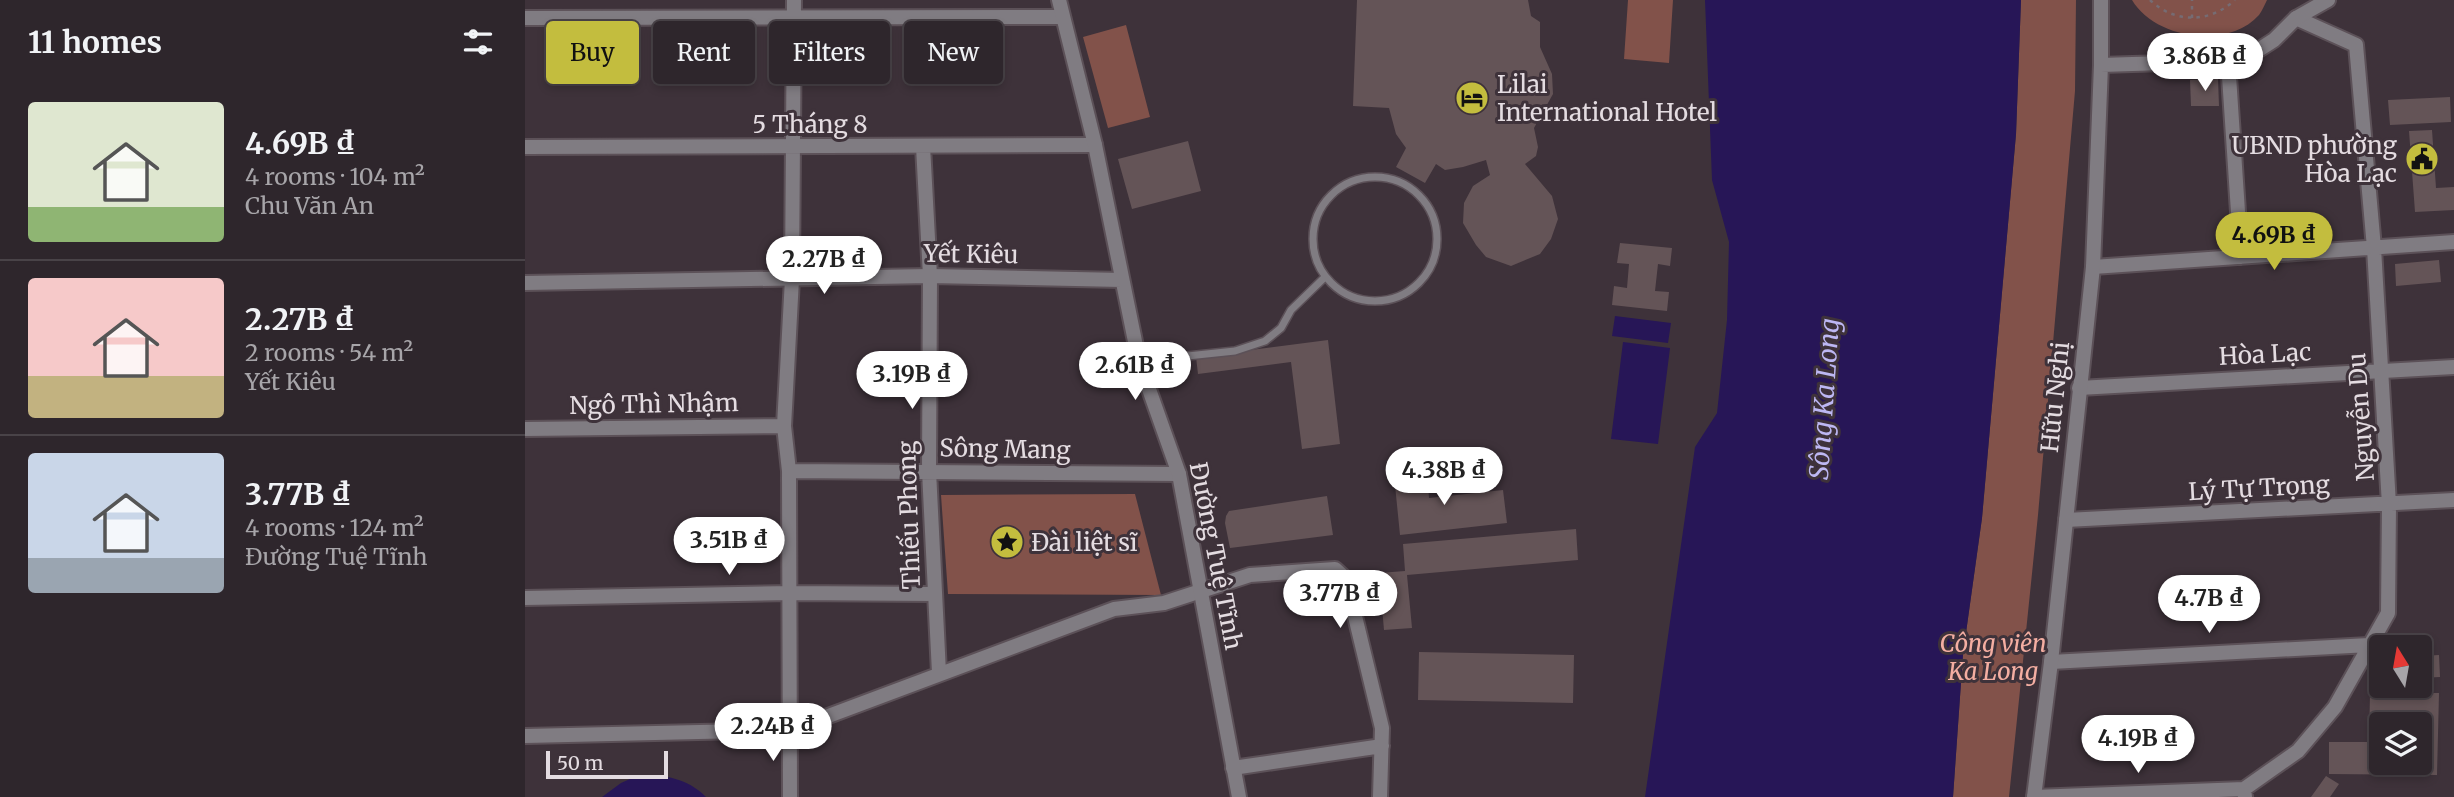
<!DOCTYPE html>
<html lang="en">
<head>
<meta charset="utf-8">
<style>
	body { margin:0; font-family:Merriweather,serif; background:#362e34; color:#f1f3f6; height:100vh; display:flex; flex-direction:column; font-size:26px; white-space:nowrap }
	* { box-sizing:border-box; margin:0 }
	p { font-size:23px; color:#a7a5a9 }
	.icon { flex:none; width:38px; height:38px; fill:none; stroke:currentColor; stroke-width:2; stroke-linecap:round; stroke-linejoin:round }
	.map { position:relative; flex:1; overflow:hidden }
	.details { display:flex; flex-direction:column; background:#2e262c; width:525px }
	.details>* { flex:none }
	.hud { position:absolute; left:21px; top:21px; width:665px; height:63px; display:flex; gap:14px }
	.needle { width:46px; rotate:349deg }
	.tools { position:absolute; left:1844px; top:635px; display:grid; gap:14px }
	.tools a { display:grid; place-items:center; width:63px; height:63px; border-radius:7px; background:#2e262c; box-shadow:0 4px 10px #0003,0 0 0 2px #494348; font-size:35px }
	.scale { position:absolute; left:21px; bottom:18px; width:122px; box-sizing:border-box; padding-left:7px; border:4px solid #e4dce1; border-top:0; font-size:19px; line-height:24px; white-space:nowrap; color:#e4dce1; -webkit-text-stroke:5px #3e323a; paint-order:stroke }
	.price { position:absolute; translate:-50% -60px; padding:0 16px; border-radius:24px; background:#fff; color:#222; font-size:23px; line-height:46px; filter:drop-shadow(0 2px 4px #0008) }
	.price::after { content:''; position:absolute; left:50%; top:42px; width:21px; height:16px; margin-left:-10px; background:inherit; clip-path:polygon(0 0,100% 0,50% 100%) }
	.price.selected { background:#c3bd3e; color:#111 }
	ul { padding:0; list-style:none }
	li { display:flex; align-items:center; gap:21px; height:175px; padding:0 28px }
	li+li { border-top:2px solid #494348 }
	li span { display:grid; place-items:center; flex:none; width:196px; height:140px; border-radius:7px; color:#555 }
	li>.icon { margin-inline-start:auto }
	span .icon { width:84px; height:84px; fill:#fffc; stroke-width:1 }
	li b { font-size:30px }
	h2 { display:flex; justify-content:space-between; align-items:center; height:84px; padding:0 28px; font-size:30px }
	.chip { padding:0 24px; border-radius:7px; background:#2e262c; box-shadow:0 4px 10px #0003,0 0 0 2px #494348; font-size:24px; line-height:63px }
	.chip.selected { background:#c3bd3e; color:#111 }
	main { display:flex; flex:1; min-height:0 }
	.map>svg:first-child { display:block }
	.green { fill:#82524a }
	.water { fill:#271657 }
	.building { fill:#645457; fill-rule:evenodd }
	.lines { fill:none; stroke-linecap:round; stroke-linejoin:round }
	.service-casing { stroke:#5c5158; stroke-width:10 }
	.minor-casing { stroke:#5c5158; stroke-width:18 }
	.tertiary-casing { stroke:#5c5158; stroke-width:18 }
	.path { stroke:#766c73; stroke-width:2.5; stroke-dasharray:3.5 5; stroke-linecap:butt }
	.service { stroke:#807c82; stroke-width:7 }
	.minor { stroke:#807c82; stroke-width:14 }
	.tertiary { stroke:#807c82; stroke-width:14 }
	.labels { text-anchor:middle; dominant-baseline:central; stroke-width:6; stroke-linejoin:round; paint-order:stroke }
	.poi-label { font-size:24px; fill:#e4dce1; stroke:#3e323a; text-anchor:start }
	.street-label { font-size:24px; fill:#e4dce1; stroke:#3e323a }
	.park-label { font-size:24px; font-style:italic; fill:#f4aea2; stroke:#3e323a }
	.water-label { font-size:26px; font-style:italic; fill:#bdb7f3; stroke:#3e323a }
</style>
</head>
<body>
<main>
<section class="details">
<h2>11 homes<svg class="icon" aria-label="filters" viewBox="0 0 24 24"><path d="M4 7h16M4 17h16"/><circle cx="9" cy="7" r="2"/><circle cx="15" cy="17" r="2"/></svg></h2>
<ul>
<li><span style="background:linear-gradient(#dfe7d0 75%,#8fb573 0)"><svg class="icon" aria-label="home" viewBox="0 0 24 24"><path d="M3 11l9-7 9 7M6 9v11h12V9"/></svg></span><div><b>4.69B ₫</b><p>4 rooms · 104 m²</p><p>Chu Văn An</p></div></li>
<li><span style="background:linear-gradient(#f6c9c9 70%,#c2b280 0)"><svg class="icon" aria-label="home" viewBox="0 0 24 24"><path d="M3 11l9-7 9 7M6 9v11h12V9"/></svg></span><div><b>2.27B ₫</b><p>2 rooms · 54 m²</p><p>Yết Kiêu</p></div></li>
<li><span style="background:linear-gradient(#c9d6e8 75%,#9aa5b1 0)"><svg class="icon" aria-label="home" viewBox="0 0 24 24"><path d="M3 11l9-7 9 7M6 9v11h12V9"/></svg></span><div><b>3.77B ₫</b><p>4 rooms · 124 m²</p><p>Đường Tuệ Tĩnh</p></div></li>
</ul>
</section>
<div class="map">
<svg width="1929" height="797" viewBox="0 0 1929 797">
	<rect width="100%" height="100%" fill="#3e323a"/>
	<path class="green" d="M 1103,0 L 1148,0 L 1144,63 L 1099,59 Z
		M 1496,0 L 1551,0 L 1550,91 L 1513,515 L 1484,797 L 1428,797 L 1438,654 L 1457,518 L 1491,134 Z
		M 1607,0 L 1742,0 C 1740,4 1737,11 1734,15 C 1703,50 1630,39 1607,0 Z
		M 601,25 L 625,117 L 583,128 L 558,37 Z
		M 610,494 L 636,595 L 423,594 L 416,495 Z"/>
	<path class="water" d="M 1180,0 L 1496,0 L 1491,134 L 1457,518 L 1438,654 L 1428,797 L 1120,797 L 1170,447 L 1192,413 L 1202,320 L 1204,242 L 1187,180 Z
		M 1090,316 L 1146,323 L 1143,343 L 1087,336 Z
		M 1098,342 L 1145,348 L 1133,444 L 1086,439 Z
		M 114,775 C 141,775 162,778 181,797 L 77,797 L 96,783 Z"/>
	<path class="building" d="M 832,0 L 1003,0 L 1006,16 L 1015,22 L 1015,47 L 1027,74 L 1028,94 L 1009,128 L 1013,147 L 1011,156 L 1000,164 L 1027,196 L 1033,219 L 1026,239 L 1015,254 L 986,266 L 961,257 L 951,245 L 938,223 L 939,203 L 948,186 L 965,175 L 961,160 L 938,167 L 920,170 L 911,164 L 900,183 L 871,167 L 881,148 L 871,134 L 864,108 L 828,106 Z
		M 1693,79 L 1694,106 L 1666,106 L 1665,80 Z
		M 1925,97 L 1926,122 L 1865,125 L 1863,100 Z
		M 1907,130 L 1911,188 L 1929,187 L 1929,210 L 1890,212 L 1884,131 Z
		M 663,141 L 676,191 L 607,209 L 593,159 Z
		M 1095,243 L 1147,248 L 1145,266 L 1133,264 L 1130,291 L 1144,292 L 1142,311 L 1087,305 L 1089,286 L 1102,288 L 1104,264 L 1092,263 Z
		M 1914,260 L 1916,282 L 1871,286 L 1870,264 Z
		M 803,340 L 815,444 L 777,449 L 766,362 L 673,374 L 671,357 Z
		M 902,472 L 904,498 L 978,490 L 982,523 L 875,535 L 869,475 Z
		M 802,496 L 808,535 L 705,548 L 700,523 L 701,516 L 704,511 Z
		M 1051,529 L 1053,560 L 882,575 L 887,628 L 859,630 L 854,573 L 880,571 L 878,544 Z
		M 894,652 L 1049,655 L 1048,703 L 893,700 Z
		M 1914,655 L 1915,677 L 1895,678 L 1895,656 Z
		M 1845,693 L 1914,693 L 1912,775 L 1804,774 L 1804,742 L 1844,742 ZM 1857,724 L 1895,724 L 1895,763 L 1857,763 Z
		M 1801,776 L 1814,784 L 1805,797 L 1786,797 Z"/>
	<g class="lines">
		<defs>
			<path id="service" d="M788 239a62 62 0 1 1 124 0a62 62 0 1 1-124 0Z
				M 615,361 L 710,351 L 740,341 L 756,328 L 766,310 L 800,277"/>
			<path id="minor" d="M 0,18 L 537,17
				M 1703,61 L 1716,257
				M 398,146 L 405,276 L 404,471 L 414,673
				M 0,147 L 570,145
				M 1568,267 L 1929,242
				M 1554,388 L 1929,367
				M 0,429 L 259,426
				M 264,471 L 654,474
				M 1541,520 L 1929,500
				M 0,598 L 266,593 L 409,594
				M 1526,662 L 1844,645
				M 0,736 L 266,730 L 589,609 L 639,603 L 725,575 L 810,569 L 821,579 L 857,728 L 855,797
				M 708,768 L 857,746
				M 265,797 L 264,471 L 259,426 L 267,279 L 269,0
				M 1509,797 L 1719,789
				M 1720,797 L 1719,789 L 1773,751 L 1810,707 L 1863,613 L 1864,505 L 1849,248 L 1831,45 L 1771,18"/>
			<path id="tertiary" d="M 534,0 L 570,145 L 614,361 L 654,474 L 714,797
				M 1576,65 L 1703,61 L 1735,49 L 1749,40 L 1771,18 L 1803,0
				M 0,283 L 405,276 L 597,280
				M 1509,797 L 1526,662 L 1568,267 L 1576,65 L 1576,0"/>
		</defs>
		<use href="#service" class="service-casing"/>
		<use href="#minor" class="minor-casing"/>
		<use href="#tertiary" class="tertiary-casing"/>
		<path class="path" d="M 1625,0 C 1650,24 1685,23 1710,0
			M 1667,18 L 1667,0"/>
		<use href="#service" class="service"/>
		<use href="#minor" class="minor"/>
		<use href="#tertiary" class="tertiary"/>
	</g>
	<defs>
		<symbol id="hotel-disc" viewBox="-11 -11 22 22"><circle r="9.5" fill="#c3bd3e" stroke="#3e323a"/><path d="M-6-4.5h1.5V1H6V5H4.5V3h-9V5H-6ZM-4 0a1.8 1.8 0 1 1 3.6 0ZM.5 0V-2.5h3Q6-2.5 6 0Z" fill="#111"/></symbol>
		<symbol id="civic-disc" viewBox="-11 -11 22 22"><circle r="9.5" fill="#c3bd3e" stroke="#3e323a"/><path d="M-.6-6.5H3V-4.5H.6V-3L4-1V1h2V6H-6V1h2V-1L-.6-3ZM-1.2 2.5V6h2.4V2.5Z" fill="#111"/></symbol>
		<symbol id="sight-disc" viewBox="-11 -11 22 22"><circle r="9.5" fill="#c3bd3e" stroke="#3e323a"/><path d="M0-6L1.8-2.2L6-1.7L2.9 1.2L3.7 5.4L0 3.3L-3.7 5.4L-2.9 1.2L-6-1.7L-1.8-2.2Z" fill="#111"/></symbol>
	</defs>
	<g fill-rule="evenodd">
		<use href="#hotel-disc" x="928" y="79" width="38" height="38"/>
		<use href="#civic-disc" x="1878" y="140" width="38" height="38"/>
		<use href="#sight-disc" x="463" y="523" width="38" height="38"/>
	</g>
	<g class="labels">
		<g class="poi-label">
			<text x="972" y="84">Lilai<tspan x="972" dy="28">International Hotel</tspan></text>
			<text x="1872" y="145" text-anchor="end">UBND phường<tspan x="1872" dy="28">Hòa Lạc</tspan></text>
			<text x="506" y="542">Đài liệt sĩ</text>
		</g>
		<g class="street-label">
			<text x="285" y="124">5 Tháng 8</text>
			<text transform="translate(446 254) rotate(1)">Yết Kiêu</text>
			<text transform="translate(1740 354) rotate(-3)">Hòa Lạc</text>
			<text transform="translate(1530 397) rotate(-84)">Hữu Nghị</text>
			<text transform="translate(129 404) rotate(-1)">Ngô Thì Nhậm</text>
			<text transform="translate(1836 417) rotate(-94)">Nguyễn Du</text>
			<text transform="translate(480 449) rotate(1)">Sông Mang</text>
			<text transform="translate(1734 488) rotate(-3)">Lý Tự Trọng</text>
			<text transform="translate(384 515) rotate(-92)">Thiếu Phong</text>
			<text transform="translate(691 556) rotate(79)">Đường Tuệ Tĩnh</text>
		</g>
		<g class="park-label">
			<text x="1468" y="643">Công viên<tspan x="1468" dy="28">Ka Long</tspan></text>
		</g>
		<g class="water-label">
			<text transform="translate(1299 399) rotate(-86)">Sông Ka Long</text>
		</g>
	</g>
</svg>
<div class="tools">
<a><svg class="needle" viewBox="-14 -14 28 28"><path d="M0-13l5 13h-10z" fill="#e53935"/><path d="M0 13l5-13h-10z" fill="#a7a5a9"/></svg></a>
<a><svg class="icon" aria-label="layers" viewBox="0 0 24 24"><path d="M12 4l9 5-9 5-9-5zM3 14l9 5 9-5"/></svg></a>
</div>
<div class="scale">50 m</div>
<b class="price" style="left:1680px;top:93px">3.86B ₫</b>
<b class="price selected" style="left:1749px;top:272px">4.69B ₫</b>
<b class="price" style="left:299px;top:296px">2.27B ₫</b>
<b class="price" style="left:610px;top:402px">2.61B ₫</b>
<b class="price" style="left:387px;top:411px">3.19B ₫</b>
<b class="price" style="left:919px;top:507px">4.38B ₫</b>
<b class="price" style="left:204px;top:577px">3.51B ₫</b>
<b class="price" style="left:815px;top:630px">3.77B ₫</b>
<b class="price" style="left:1684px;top:635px">4.7B ₫</b>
<b class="price" style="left:248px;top:763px">2.24B ₫</b>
<b class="price" style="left:1613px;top:775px">4.19B ₫</b>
<div class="hud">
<a class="chip selected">Buy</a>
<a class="chip">Rent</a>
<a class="chip">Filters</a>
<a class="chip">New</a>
</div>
</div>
</main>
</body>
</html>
